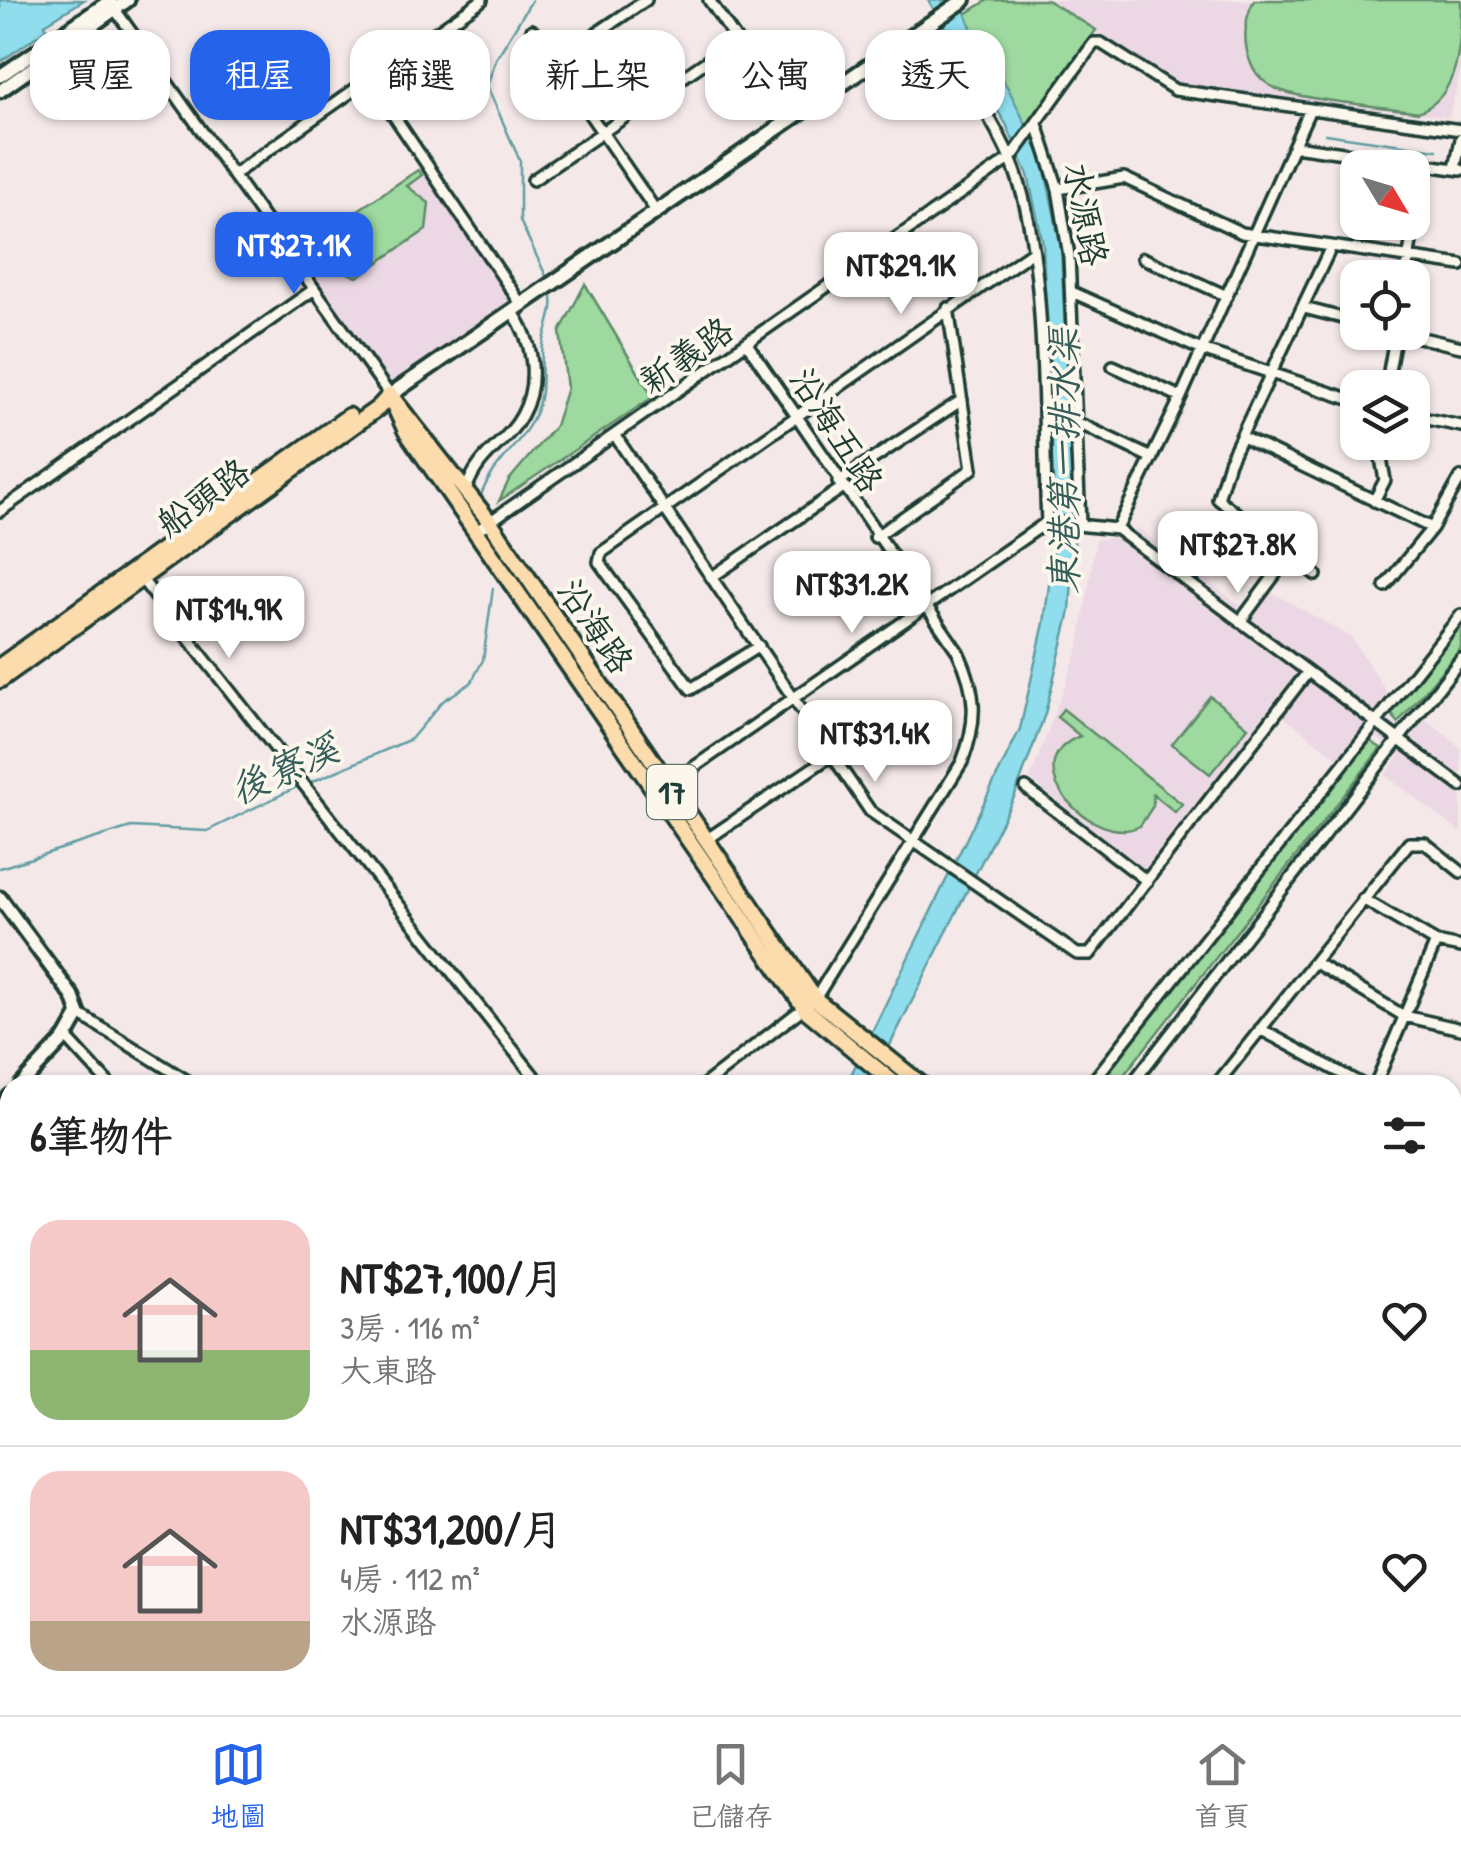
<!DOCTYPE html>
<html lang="zh-TW">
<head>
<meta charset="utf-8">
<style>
	body { margin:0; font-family:"Patrick Hand","LXGW WenKai TC",sans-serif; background:#f2f2f2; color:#222; height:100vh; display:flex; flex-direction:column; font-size:38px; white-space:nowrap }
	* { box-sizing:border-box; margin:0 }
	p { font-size:32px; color:#767676 }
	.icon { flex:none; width:55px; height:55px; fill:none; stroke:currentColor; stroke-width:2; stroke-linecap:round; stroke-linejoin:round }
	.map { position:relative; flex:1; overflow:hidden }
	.sheet { position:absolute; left:0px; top:1075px; width:1462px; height:640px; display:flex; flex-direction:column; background:#fff; border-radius:30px 30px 0 0; box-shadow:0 2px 8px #0004 }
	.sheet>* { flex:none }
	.banner { position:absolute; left:30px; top:30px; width:1402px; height:90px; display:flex; gap:20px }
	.needle { width:65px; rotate:128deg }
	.controls { position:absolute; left:1340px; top:150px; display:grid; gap:20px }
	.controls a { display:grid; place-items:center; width:90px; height:90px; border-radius:20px; background:#fff; box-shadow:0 2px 8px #0004; font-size:50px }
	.price { position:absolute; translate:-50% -85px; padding:0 22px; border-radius:20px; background:#fff; color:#222; font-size:32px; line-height:65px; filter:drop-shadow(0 2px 5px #0008) }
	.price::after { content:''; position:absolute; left:50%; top:60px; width:30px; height:22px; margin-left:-15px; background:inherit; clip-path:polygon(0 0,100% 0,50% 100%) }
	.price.active { background:#2563eb; color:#fff }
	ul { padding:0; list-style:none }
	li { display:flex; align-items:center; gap:30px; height:250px; padding:0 30px }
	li+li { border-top:2px solid #e0e0e0 }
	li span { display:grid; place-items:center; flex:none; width:280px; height:200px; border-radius:30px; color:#555 }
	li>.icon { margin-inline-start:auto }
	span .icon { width:120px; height:120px; fill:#fffc; stroke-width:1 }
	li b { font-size:42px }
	h2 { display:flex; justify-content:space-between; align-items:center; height:120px; padding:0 30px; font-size:42px }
	.chip { padding:0 35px; border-radius:30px; background:#fff; box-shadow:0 2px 8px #0004; font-size:35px; line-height:90px }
	.chip.active { background:#2563eb; color:#fff }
	.tab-bar { display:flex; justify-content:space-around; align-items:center; height:140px; border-top:2px solid #e0e0e0; background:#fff; font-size:28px; color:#767676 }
	.tab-bar a { display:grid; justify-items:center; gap:5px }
	.tab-bar .active { color:#2563eb }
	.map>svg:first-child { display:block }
	.built { fill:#ebd8e4 }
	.green { fill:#9ed99f; stroke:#5e8b6a; stroke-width:2.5 }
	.water { fill:#8fdded; stroke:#629da3; stroke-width:2.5 }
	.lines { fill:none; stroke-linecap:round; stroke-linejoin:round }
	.stream { stroke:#629da3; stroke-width:2.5 }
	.minor-casing { stroke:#1f3d34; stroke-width:16 }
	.tertiary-casing { stroke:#1f3d34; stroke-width:19 }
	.secondary-casing { stroke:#1f3d34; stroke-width:20 }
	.primary-casing { stroke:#1f3d34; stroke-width:21 }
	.minor { stroke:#fbf7ec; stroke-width:9 }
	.tertiary { stroke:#fbf7ec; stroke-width:11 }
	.secondary { stroke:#fbf7ec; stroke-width:12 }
	.primary { stroke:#fcdcac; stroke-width:14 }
	.labels { text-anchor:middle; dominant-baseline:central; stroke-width:8; stroke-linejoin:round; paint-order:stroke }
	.shield { fill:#fbf7ec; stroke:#61756b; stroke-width:2.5 }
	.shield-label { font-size:32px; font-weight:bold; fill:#1f3d34 }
	.street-label { font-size:35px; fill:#1f3d34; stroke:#fbf7ec }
	.water-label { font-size:38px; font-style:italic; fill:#355d59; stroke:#fbf7ec }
</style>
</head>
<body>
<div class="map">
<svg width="1461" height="1715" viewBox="0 0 1461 1715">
	<rect width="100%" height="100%" fill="#f4e9e8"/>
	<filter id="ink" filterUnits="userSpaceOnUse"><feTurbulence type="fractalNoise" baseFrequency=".01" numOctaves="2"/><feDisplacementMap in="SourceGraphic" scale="20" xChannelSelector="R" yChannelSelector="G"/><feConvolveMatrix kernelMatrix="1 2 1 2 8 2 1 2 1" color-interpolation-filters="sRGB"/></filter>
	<g filter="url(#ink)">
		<path class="built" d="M 1047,0 L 1461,0 L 1461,70 L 1449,117 L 1189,88 L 1174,85 Z
			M 421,168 L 513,301 L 391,382 L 292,254 Z
			M 1137,527 L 1253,615 L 1271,592 L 1351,637 L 1390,697 L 1380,713 L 1412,736 L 1426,719 L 1461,748 L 1461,833 L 1385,775 L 1399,756 L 1368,730 L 1343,762 L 1272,708 L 1299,672 L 1126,543 Z
			M 1115,538 L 1296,673 L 1144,869 L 1030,779 L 1078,650 L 1096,539 Z
			M 1452,1458 L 1461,1458 L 1461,1696 L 1453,1698 Z
			M 1292,1705 L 1429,1705 L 1416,1715 L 1300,1715 Z"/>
		<path class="green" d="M 988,0 L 1047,0 L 1096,30 L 1026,134 L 961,17 Z
			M 1254,0 L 1461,0 C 1461,39 1461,97 1418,112 C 1384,106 1305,101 1277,89 C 1242,74 1239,30 1254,0 Z
			M 418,170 L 422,175 L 407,186 L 429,203 L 426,230 L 357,277 L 334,267 L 324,251 L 314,257 L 306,245 Z
			M 585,284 L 653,397 L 499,501 L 509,480 L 555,426 L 567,388 L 560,332 Z
			M 1461,625 L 1461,648 L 1398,723 L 1391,713 Z
			M 1210,696 L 1248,727 L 1210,774 L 1172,744 Z
			M 1063,709 L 1182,804 L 1175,812 L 1153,794 L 1153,806 L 1140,826 C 1095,849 1010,764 1080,736 L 1057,717 Z
			M 1370,741 L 1381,748 L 1116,1085 L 1095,1085 Z
			M 1453,1486 L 1461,1493 L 1461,1629 L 1453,1618 Z
			M 1365,1705 L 1421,1705 L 1408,1715 L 1374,1715 Z"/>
		<path class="water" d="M 0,0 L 84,0 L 45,24 L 47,29 L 0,62 Z
			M 928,0 L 960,0 L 975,37 L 1008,88 L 1043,160 L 1061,247 L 1075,530 L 1070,611 L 1045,714 L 1015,795 L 870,1085 L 846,1085 L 1020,729 L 1044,623 L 1055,539 L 1043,244 L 1028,175 L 1006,124 Z"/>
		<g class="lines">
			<path class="stream" d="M 532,0 L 496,59 L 487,86 L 520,161 L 520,221 L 548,280
				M 1325,134 L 1437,150
				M 480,498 C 492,462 522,445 535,414 C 546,389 539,370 543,345 C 546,328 556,309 551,292
				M 309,783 L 411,739 L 443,701 L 471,683 L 483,660 L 493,588
				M 0,868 L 131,827 L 207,831 L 301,785
				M 609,1705 L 619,1715
				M 914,1715 L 918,1705"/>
			<defs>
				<path id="minor" d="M 709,0 L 791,120
					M 114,8 L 390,395
					M 925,26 C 956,70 992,113 1012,163 C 1049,252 1042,422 1047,522
					M 532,30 L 656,211
					M 554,62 L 646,0
					M 369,79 L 521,304
					M 1037,124 L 1058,189 L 1069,256 L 1080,525
					M 1295,146 L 1461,170
					M 1455,169 L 1461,139
					M 233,175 L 482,0
					M 533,180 L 736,41
					M 1058,189 L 1124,178 L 1242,233 L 1461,265
					M 1143,258 L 1227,296
					M 1405,278 L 1424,166
					M 1072,292 L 1202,350 L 1358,402
					M 1304,308 L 1358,322
					M 1396,332 L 1461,347
					M 1113,366 L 1181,397
					M 1386,388 L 1396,332
					M 1412,416 L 1461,426
					M 1074,421 L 1152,458
					M 616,437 L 870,811 L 1077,954 L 1090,954 L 1307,673
					M 1244,438 L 1432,528
					M 838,482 L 962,400
					M 466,490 C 479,451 506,445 522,415 C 540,382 533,340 512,311
					M 1374,501 L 1385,480 L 1378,442
					M 0,511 L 313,290
					M 1117,529 L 1181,397 L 1310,109
					M 478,530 L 1011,158 L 1094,43 L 1101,43 L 1175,90 L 1461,130
					M 875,537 L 972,469 L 948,308
					M 1316,575 L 1218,499 L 1229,462 L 1330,249
					M 140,577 L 541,1085
					M 712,577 L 842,488
					M 1385,586 L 1432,528 L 1461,477
					M 1240,622 L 1290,554
					M 759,646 L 691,689 L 599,562 L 601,553 L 1032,252
					M 667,786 L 1047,522 L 1117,529 L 1461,786
					M 1026,788 L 1147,881
					M 706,840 L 832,755
					M 1363,899 L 1436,942 L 1461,947
					M 1314,962 L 1404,1016 L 1461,1029
					M 79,1014 L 194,1085
					M 1260,1029 L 1363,1085
					M 66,1037 L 110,1085
					M 704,1085 L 815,999 L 962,762 C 978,721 977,692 958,652 L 748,345
					M 1090,1085 L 1461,615
					M 1131,1085 L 1461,659
					M 1216,1085 L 1409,843 L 1425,843 L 1461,872
					M 1375,1085 L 1436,942
					M 1452,1108 L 1461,1110
					M 1452,1197 L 1461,1200
					M 0,1244 L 10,1248
					M 1452,1275 L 1461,1278
					M 1452,1356 L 1461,1356
					M 0,1516 L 10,1520
					M 321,1705 L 329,1715
					M 1022,1715 L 1035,1705
					M 1435,1715 L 1461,1703"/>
				<path id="tertiary" d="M 0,76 L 111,0
					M 0,91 L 128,0
					M 0,898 L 73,997 L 79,1014 L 66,1037 L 21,1085
					M 0,1108 L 10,1096
					M 0,1324 L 10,1335
					M 0,1607 L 10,1599"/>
				<path id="secondary" d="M 390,395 L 964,0"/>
				<path id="primary" d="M 390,395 L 490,522 L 815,999 L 922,1085
					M 394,405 L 406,431 L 806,1010 L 896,1085
					M 0,666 L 349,416
					M 0,680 L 378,408 L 390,395
					M 1452,1442 L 1461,1442
					M 1452,1453 L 1461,1453"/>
			</defs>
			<use href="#minor" class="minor-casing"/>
			<use href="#tertiary" class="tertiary-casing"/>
			<use href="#secondary" class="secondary-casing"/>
			<use href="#primary" class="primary-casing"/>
			<use href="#minor" class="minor"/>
			<use href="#tertiary" class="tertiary"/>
			<use href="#secondary" class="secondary"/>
			<use href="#primary" class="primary"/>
		</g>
	</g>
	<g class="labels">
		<rect class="shield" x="647" y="765" width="50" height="54" rx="8"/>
		<g class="shield-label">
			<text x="672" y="792">17</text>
		</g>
		<g class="street-label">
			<text transform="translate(1086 214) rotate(79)">水源路</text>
			<text transform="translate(686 355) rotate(-35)">新義路</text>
			<text transform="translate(837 430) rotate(57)">沿海五路</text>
			<text transform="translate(203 497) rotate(-36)">船頭路</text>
			<text transform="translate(596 626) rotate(56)">沿海路</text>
		</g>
		<g class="water-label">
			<text transform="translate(1063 461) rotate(-90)">東港第一排水渠</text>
			<text transform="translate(284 768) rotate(-24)">後寮溪</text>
		</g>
	</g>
</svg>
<div class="controls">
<a><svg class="needle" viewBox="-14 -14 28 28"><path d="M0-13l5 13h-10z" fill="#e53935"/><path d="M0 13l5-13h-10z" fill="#767676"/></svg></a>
<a><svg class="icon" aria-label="locate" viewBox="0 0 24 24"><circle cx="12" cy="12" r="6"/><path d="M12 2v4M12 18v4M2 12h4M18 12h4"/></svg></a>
<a><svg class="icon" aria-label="layers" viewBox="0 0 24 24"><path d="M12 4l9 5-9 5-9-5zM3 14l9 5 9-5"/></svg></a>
</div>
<b class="price active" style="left:294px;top:297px">NT$27.1K</b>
<b class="price" style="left:901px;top:317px">NT$29.1K</b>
<b class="price" style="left:1238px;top:596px">NT$27.8K</b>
<b class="price" style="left:852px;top:636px">NT$31.2K</b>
<b class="price" style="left:229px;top:661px">NT$14.9K</b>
<b class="price" style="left:875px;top:785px">NT$31.4K</b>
<div class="banner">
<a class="chip">買屋</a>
<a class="chip active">租屋</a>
<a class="chip">篩選</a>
<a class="chip">新上架</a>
<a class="chip">公寓</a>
<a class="chip">透天</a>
</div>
<section class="sheet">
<h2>6筆物件<svg class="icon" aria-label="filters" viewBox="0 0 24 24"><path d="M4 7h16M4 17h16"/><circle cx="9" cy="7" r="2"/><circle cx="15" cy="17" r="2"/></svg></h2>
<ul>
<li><span style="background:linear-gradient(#f6c9c9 65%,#8fb573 0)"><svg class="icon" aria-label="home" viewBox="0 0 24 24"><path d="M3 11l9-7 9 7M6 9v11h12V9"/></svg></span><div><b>NT$27,100/月</b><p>3房 · 116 m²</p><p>大東路</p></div><svg class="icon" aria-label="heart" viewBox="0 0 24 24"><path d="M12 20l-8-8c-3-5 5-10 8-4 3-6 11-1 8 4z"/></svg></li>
<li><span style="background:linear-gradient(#f6c9c9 75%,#b9a48a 0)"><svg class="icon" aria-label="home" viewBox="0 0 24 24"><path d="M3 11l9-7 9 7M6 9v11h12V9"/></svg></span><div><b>NT$31,200/月</b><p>4房 · 112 m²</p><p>水源路</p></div><svg class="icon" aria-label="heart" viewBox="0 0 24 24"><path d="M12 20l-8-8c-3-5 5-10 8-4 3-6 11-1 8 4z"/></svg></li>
</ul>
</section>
</div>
<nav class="tab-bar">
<a class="active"><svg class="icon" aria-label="map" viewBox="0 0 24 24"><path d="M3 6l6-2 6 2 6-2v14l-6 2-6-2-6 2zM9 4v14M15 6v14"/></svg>地圖</a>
<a><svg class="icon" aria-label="saved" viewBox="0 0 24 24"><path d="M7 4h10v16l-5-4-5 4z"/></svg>已儲存</a>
<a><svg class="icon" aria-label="home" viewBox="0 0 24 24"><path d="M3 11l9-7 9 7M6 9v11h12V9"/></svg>首頁</a>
</nav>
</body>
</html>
